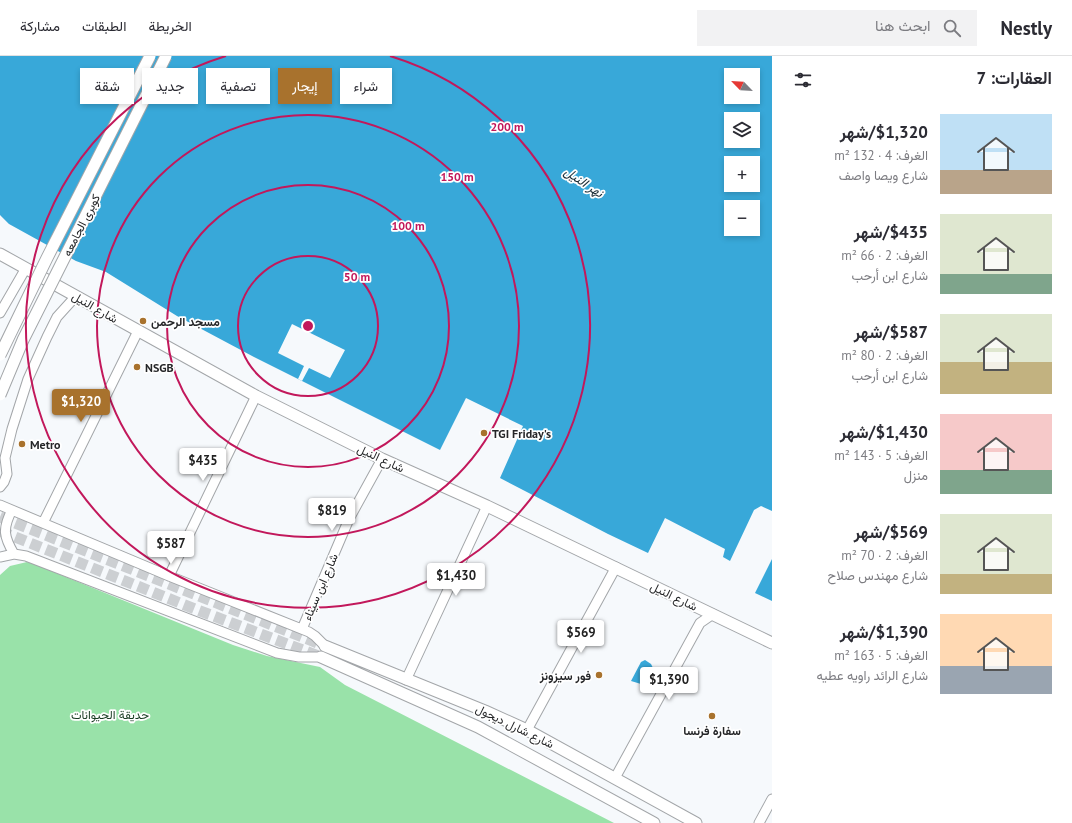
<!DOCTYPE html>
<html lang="ar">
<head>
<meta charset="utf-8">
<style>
	body { margin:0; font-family:"PT Sans",Vazirmatn,sans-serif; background:#f2f2f3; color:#2b2b33; direction:rtl; height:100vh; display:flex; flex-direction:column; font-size:15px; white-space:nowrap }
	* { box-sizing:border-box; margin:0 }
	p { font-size:13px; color:#7c7c81 }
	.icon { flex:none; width:22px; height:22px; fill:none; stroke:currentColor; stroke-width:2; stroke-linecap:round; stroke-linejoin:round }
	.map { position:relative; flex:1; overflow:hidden; direction:ltr }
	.panel { display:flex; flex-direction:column; background:#fff; width:300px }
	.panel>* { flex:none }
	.banner { position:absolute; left:12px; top:12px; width:380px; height:36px; direction:rtl; display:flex; gap:8px }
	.needle { width:26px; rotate:295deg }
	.tools { position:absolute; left:724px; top:12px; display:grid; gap:8px }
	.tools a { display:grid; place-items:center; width:36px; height:36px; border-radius:0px; background:#fff; box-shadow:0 2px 6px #0003; font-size:20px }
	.price { position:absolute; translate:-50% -34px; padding:0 9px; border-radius:4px; background:#fff; color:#222; font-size:13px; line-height:26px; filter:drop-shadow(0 1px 2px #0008) }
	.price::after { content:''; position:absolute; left:50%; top:24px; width:12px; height:9px; margin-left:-6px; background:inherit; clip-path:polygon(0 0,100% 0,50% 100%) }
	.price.selected { background:#a8722d; color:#fff }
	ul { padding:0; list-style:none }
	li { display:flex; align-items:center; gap:12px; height:100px; padding:0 20px }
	li span { display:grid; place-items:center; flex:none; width:112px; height:80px; border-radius:0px; color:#555 }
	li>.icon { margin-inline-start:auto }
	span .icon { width:48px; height:48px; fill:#fffc; stroke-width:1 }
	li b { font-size:17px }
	h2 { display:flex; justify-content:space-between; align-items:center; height:48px; padding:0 20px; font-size:17px }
	.chip { padding:0 14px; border-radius:0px; background:#fff; box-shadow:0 2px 6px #0003; font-size:14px; line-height:36px }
	.chip.selected { background:#a8722d; color:#fff }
	header { display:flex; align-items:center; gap:24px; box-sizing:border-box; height:56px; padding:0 20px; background:#fff; border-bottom:1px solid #e1e1e2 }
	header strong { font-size:19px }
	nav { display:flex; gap:22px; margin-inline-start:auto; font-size:14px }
	.search { width:280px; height:36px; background:#f2f2f3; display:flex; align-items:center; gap:10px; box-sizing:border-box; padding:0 14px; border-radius:0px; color:#7c7c81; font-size:15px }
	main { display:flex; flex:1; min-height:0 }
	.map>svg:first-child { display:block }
	.green { fill:#99e2a9 }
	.water { fill:#38a8d9; fill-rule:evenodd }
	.pier { fill:#f6f9fc }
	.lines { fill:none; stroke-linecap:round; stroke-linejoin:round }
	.major-tunnel { stroke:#cccfd2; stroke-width:11; stroke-dasharray:11 5.5; stroke-linecap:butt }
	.minor-casing { stroke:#a3a6a9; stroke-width:11 }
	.major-casing { stroke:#a3a6a9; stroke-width:13 }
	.minor { stroke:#fff; stroke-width:9 }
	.major { stroke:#fff; stroke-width:11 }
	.major-bridge-casing { stroke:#a3a6a9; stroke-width:13; stroke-linecap:butt }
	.major-bridge { stroke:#fff; stroke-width:11 }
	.ring { fill:none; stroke:#c2185b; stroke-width:2 }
	.poi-dot { fill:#a8722d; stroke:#fff; stroke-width:1.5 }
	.labels { text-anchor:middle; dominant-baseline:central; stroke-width:3.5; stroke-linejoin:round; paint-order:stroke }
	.street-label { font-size:12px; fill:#252628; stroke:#fff }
	.poi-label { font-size:12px; font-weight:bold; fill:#252628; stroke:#fff; text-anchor:start }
	.park-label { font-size:12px; fill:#173a21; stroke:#fff }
	.water-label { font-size:13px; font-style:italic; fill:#192c36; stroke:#fff }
	.centre { fill:#c2185b; stroke:#fff; stroke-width:2 }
	.ring-label { font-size:12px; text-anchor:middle; font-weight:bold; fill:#c2185b; stroke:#fff; stroke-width:3.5; stroke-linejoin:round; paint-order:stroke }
</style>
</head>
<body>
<header>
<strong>Nestly</strong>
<div class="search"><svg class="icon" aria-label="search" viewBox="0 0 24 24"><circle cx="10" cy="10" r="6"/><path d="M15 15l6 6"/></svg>ابحث هنا</div>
<nav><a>الخريطة</a><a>الطبقات</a><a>مشاركة</a></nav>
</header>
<main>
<section class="panel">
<h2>العقارات: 7<svg class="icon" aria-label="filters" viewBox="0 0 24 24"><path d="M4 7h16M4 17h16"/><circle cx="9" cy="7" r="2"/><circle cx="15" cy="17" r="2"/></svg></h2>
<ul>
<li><span style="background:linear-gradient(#bfe0f5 70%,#b9a48a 0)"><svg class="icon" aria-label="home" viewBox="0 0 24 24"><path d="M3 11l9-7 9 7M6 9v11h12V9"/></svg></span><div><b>$1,320/شهر</b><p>الغرف: 4 · 132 m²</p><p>شارع ويصا واصف</p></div></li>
<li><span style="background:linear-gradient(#dfe7d0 75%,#7fa58c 0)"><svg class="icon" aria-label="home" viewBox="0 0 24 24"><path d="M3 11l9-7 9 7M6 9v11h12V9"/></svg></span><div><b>$435/شهر</b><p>الغرف: 2 · 66 m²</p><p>شارع ابن أرحب</p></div></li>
<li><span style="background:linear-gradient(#dfe7d0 60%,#c2b280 0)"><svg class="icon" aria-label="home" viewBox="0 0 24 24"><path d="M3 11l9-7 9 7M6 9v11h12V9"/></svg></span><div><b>$587/شهر</b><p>الغرف: 2 · 80 m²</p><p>شارع ابن أرحب</p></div></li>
<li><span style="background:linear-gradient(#f6c9c9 70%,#7fa58c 0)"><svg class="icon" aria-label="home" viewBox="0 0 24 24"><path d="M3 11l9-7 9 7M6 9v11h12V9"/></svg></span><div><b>$1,430/شهر</b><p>الغرف: 5 · 143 m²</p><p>منزل</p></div></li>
<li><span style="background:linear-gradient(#dfe7d0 75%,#c2b280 0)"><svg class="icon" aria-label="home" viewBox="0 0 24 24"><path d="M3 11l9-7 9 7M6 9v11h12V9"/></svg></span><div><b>$569/شهر</b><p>الغرف: 2 · 70 m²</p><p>شارع مهندس صلاح</p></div></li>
<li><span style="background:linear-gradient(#ffd9b3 65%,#9aa5b1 0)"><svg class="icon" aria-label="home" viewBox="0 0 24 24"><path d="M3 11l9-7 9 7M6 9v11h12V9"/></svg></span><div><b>$1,390/شهر</b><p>الغرف: 5 · 163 m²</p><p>شارع الرائد راويه عطيه</p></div></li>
</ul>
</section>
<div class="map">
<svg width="772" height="767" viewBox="0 0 772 767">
	<rect width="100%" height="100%" fill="#f6f9fc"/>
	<path class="green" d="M 27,506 L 34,508 L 233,589 L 267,600 L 320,611 L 345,629 L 614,767 L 0,767 L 0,519 L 10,510 Z"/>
	<path class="water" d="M 0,0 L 772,0 L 772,455 L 761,450 L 754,454 L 730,505 L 723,501 L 725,493 L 665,462 L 648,497 L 608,478 L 500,422 L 523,370 L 466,342 L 440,394 L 254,301 L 177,260 L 106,216 L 76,205 L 9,168 L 0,159 ZM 731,19 L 753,19 L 753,41 L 731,41 ZM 731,63 L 753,63 L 753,85 L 731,85 ZM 731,107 L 753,107 L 753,129 L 731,129 ZM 731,151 L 753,151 L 753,173 L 731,173 Z
		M 772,503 L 772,545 L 755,537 Z
		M 645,604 L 651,608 L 653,612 L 644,627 L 641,628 L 631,625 L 641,606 Z"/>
	<path class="pier" d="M 292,268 L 345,294 L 330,322 L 309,312 L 302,325 L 298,323 L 304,310 L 278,297 Z
		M 466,344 L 447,384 L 446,384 L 466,344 L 522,371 L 502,411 L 520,371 Z"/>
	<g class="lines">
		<path class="major-tunnel" d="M 0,461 L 325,590
			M 0,475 L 195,553 L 321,601"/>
		<defs>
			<path id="minor" d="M 0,257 L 26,212
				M 0,431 L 4,426 L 7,418 L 5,402 L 12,373 L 28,323 L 47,281 L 57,261 L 76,240
				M 0,449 L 169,520 L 309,576 L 315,580 L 325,590
				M 318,449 L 349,463
				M 12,454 C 2,473 4,481 14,498
				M 43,467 L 138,275
				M 0,501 L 14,498 L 26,500 L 277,597 L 299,601 L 321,601
				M 169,520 L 256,340
				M 302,573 L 349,463 L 382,403
				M 406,624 L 487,450
				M 527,674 L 616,511
				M 615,722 L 700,567 L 713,558
				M 759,767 L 772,743"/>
			<path id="major" d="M 0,198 L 256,340 L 382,403 L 487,450 L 772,587
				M 325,590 L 485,655 L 527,674 L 696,767
				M 321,601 L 478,671 L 654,767"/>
		</defs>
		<use href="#minor" class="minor-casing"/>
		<use href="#major" class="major-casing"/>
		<use href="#minor" class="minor"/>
		<use href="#major" class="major"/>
		<defs>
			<path id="major-bridge" d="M 0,299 L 47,202 L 150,0
				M 0,339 L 23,284 L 166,0"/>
		</defs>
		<use href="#major-bridge" class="major-bridge-casing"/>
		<use href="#major-bridge" class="major-bridge"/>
	</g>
	<g class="ring">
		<circle cx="308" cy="270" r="70"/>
		<circle cx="308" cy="270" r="141"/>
		<circle cx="308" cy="270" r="211"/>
		<path d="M390 0A282 282 0 1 1 226 0"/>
	</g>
	<g class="poi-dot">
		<circle cx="143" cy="265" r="4"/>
		<circle cx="137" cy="311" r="4"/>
		<circle cx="484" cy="377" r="4"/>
		<circle cx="22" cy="388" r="4"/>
		<circle cx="599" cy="619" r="4"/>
		<circle cx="712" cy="660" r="4"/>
	</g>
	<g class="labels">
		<g class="street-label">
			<text transform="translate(81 169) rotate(-63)">كوبرى الجامعه</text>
			<text transform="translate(95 251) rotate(30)">شارع النيل</text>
			<text transform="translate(381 402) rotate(25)">شارع النيل</text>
			<text transform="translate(320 531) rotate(-67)">شارع ابن سيناء</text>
			<text transform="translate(674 540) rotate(26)">شارع النيل</text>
			<text transform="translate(515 670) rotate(26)">شارع شارل ديجول</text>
		</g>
		<g class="poi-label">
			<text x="151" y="265">مسجد الرحمن</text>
			<text x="145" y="311">NSGB</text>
			<text x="492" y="377">TGI Friday's</text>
			<text x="30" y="388">Metro</text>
			<text x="591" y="619" text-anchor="end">فور سيزونز</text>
			<text x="712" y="674" text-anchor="middle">سفارة فرنسا</text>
		</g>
		<g class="park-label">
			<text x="110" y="658">حديقة الحيوانات</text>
		</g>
		<g class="water-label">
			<text transform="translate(584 126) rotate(34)">نهر النيل</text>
		</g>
	</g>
	<circle cx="308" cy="270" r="6" class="centre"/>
	<g class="ring-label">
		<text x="507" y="75">200 m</text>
		<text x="457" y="125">150 m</text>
		<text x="408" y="174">100 m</text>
		<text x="357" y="225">50 m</text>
	</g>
</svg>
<div class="tools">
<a><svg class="needle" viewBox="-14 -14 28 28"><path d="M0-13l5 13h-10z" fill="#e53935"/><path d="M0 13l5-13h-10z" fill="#7c7c81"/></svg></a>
<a><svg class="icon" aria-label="layers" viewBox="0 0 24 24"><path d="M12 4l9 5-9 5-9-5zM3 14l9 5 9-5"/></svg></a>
<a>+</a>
<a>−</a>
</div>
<b class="price selected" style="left:81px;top:367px">$1,320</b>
<b class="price" style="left:203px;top:426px">$435</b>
<b class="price" style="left:332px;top:476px">$819</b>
<b class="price" style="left:171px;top:509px">$587</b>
<b class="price" style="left:456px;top:541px">$1,430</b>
<b class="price" style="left:581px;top:598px">$569</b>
<b class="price" style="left:669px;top:645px">$1,390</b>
<div class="banner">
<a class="chip">شراء</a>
<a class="chip selected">إيجار</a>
<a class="chip">تصفية</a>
<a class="chip">جديد</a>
<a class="chip">شقة</a>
</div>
</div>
</main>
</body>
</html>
